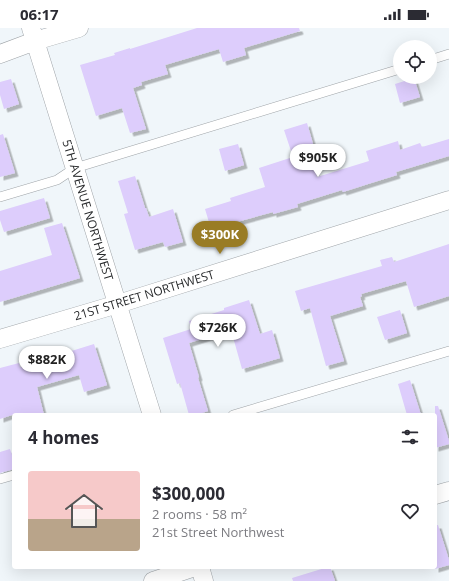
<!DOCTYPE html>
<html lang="en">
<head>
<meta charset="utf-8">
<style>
	body { margin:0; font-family:"Open Sans",sans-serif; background:#f2f2f3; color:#2b2b33; height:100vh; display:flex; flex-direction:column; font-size:15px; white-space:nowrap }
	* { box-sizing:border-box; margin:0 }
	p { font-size:13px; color:#7c7c81 }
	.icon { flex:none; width:22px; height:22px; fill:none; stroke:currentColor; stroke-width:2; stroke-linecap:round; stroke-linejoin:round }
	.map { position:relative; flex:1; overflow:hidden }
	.details { position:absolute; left:12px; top:385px; width:425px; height:156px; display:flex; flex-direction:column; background:#fff; border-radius:4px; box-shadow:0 4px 16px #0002 }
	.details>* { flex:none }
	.fabs { position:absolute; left:393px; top:12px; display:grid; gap:8px }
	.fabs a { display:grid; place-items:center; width:44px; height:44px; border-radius:50%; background:#fff; box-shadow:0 4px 16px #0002; font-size:20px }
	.price { position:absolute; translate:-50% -34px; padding:0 9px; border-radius:14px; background:#fff; color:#222; font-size:13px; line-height:26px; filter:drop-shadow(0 1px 2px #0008) }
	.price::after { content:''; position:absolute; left:50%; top:24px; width:12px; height:9px; margin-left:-6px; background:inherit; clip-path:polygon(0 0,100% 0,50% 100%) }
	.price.current { background:#997c25; color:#fff }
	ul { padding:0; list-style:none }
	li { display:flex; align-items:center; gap:12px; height:100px; padding:0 16px }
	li+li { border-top:1px solid #e1e1e2 }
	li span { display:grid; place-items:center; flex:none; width:112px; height:80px; border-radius:4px; color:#555 }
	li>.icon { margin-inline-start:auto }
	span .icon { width:48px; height:48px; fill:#fffc; stroke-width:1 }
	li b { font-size:17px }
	h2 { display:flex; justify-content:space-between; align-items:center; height:48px; padding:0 16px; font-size:17px }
	.status { display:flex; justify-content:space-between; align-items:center; height:28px; padding:0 20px; background:#fff; direction:ltr }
	.status svg { height:11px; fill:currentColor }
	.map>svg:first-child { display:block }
	.building { fill:#ddcdfc; filter:url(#shadow) }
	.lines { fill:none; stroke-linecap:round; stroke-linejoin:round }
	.service-casing { stroke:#9fa4a8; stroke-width:10 }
	.minor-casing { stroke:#9fa4a8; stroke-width:19 }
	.service { stroke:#fff; stroke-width:9 }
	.minor { stroke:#fff; stroke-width:18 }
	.labels { text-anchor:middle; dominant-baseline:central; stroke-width:3; stroke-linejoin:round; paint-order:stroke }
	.street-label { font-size:12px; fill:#282a2c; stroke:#fff }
</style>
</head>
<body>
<div class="status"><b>06:17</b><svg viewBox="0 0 49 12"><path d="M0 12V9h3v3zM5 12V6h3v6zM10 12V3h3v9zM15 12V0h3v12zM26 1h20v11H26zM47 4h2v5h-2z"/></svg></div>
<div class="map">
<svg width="449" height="553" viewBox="0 0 449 553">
	<defs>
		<filter id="shadow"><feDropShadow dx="3.5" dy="3.5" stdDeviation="0" flood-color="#0004"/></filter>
	</defs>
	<rect width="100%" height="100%" fill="#f0f6fa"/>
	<path class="building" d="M 197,0 L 299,0 L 300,3 L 244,20 L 246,27 L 223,34 L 219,21 L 165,37 L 168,46 L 141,54 L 142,57 L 133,60 L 146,101 L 130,105 L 122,80 L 96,88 L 80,37 L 115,27 L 114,25 L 130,20 L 130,21 Z
		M 414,50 L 420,69 L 400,75 L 395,56 Z
		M 11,51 L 19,76 L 4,81 L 0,67 L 0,54 Z
		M 307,95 L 313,116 L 308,117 L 317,149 L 369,133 L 366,123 L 398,113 L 400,122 L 420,115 L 422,119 L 449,111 L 449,128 L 396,144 L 397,147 L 368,156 L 343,164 L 342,162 L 297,176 L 298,179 L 273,186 L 273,184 L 211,201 L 205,181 L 231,173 L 230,170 L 265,159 L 259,140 L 293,129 L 284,102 Z
		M 3,106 L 15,145 L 0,149 L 0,107 Z
		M 238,116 L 244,137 L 225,143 L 219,121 Z
		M 135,148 L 145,180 L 146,180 L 149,189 L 173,181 L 183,214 L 165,219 L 163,214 L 135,222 L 124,186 L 128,185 L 118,153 Z
		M 44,170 L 50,190 L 4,204 L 0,192 L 0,183 Z
		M 62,195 L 80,250 L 0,274 L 0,243 L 52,227 L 44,200 Z
		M 449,216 L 449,268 L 414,279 L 406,253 L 361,266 L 362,268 L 360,269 L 363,278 L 330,288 L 344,333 L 326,338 L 310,280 L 301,283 L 295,263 L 382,238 L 380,232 L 392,229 L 394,234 Z
		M 249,272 L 260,306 L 272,302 L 280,330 L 242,341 L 231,302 L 189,315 L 199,349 L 198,350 L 208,383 L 196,387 L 189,387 L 180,355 L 177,356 L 163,310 L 191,301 L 189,293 L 224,282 L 224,280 Z
		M 400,282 L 407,305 L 385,312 L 377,289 Z
		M 94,316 L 107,357 L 84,364 L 79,347 L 37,359 L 44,387 L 12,387 L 0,391 L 0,340 L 19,335 L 20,339 Z
		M 410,352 L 421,387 L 407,387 L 398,356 Z
		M 435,378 L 438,378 L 449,413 L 449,416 L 435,420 Z
		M 10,421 L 14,433 L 14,441 L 0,445 L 0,424 Z
		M 435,497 L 438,497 L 449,532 L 449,537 L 435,541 Z
		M 328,539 L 330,539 L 335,553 L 293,553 L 292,550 Z"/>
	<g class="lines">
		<defs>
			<path id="service" d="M 430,32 L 449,26
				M 0,169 L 57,152 L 75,140 L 400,41
				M 233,387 L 449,323
				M 0,451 L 14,447"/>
			<path id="minor" d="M 31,0 L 152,387
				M 0,26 L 35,13 L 79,0
				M 0,311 L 118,276 L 449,172
				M 435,467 L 449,463
				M 200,539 L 204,553
				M 153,553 L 195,539"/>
		</defs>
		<use href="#service" class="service-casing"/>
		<use href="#minor" class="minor-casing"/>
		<use href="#service" class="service"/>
		<use href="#minor" class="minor"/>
	</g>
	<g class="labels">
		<g class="street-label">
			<text transform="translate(88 182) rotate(73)">5TH AVENUE NORTHWEST</text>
			<text transform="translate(144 267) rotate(-17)">21ST STREET NORTHWEST</text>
		</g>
	</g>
</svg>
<div class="fabs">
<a><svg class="icon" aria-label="locate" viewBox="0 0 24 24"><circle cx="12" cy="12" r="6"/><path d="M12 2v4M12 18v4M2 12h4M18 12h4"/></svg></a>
</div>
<b class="price" style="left:318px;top:150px">$905K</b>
<b class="price current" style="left:220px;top:227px">$300K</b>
<b class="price" style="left:218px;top:320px">$726K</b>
<b class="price" style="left:47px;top:352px">$882K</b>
<section class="details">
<h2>4 homes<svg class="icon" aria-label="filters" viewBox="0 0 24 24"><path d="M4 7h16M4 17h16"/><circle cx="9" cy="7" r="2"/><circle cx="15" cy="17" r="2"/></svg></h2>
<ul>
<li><span style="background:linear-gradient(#f6c9c9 60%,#b9a48a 0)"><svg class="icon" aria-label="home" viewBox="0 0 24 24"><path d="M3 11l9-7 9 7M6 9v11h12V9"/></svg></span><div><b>$300,000</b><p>2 rooms · 58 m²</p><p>21st Street Northwest</p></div><svg class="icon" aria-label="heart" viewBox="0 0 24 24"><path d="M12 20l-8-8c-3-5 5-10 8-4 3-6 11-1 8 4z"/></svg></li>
</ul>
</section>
</div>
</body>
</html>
